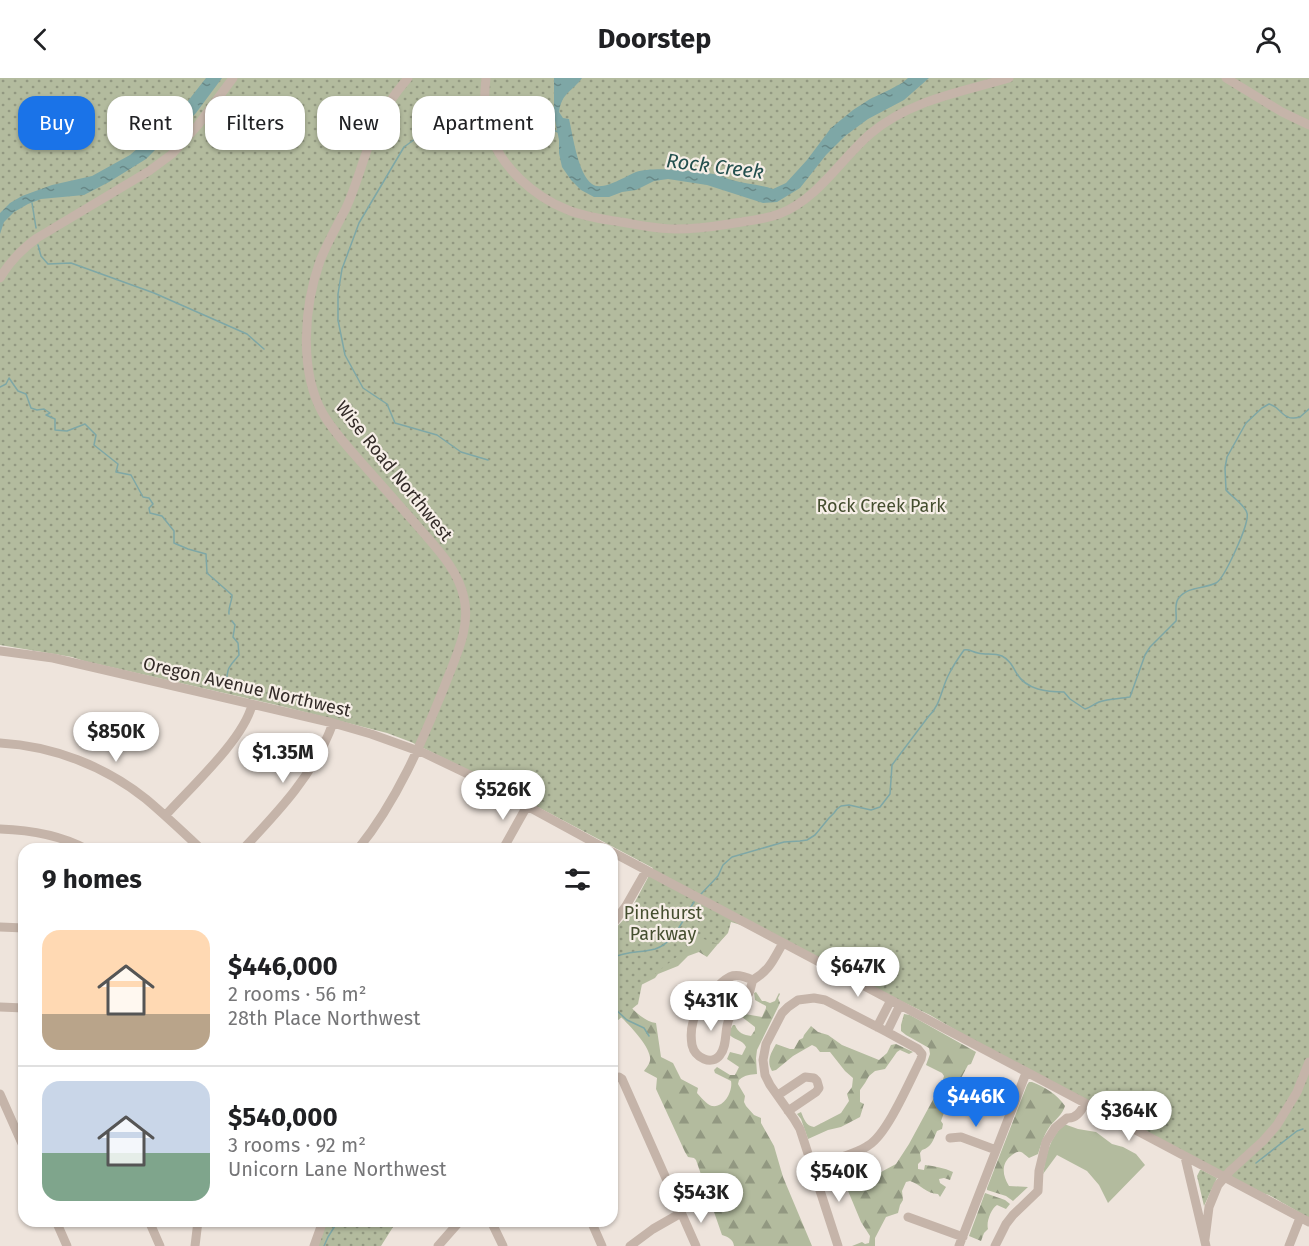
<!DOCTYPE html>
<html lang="en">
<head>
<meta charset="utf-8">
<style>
	body { margin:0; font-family:"Fira Sans",sans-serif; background:#f2f2f2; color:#202124; height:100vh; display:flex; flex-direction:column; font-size:22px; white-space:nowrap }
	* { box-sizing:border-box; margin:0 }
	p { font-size:20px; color:#757577 }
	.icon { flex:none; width:33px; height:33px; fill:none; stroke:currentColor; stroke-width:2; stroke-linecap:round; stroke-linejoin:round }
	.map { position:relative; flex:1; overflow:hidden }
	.sheet { position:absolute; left:18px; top:765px; width:600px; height:384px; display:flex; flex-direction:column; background:#fff; border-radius:18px; box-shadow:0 2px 4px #0004 }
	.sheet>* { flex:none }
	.hud { position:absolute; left:18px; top:18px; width:600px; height:54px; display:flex; gap:12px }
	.price { position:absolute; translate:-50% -51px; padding:0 14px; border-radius:21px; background:#fff; color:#222; font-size:20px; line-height:39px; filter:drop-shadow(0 2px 3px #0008) }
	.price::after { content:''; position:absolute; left:50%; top:36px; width:18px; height:14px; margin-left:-9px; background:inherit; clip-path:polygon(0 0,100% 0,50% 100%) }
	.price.current { background:#1a73e8; color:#fff }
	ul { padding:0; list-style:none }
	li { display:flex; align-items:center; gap:18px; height:150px; padding:0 24px }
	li+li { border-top:2px solid #e0e0e0 }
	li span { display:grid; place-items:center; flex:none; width:168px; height:120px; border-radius:18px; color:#555 }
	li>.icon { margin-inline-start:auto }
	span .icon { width:72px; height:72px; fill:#fffc; stroke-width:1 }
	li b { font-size:26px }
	h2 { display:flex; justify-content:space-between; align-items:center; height:72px; padding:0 24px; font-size:26px }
	.chip { padding:0 21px; border-radius:18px; background:#fff; box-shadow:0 2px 4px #0004; font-size:21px; line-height:54px }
	.chip.current { background:#1a73e8; color:#fff }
	header { display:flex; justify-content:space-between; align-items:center; height:78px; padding:0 24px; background:#fff; font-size:27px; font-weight:700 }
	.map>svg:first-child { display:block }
	.grass { fill:#b3bb9e }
	.forest { fill:url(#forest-firs) }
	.park { fill:url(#park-dots) }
	.water { fill:url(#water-ripples) }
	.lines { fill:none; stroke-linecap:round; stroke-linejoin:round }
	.stream { stroke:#7ea7a6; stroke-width:1.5 }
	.minor { stroke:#c5b4a9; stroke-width:9 }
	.labels { text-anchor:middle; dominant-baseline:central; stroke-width:4.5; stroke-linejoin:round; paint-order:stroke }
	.street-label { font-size:18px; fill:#332b28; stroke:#f6eee7 }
	.park-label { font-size:18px; fill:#454e2f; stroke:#f6eee7 }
	.water-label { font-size:20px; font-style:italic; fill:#234f4e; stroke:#f6eee7 }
</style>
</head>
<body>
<header><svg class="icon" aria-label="back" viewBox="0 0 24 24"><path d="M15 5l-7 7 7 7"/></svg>Doorstep<svg class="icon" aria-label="person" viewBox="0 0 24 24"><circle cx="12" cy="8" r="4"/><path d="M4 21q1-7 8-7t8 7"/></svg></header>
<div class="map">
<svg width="1309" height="1168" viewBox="0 0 1309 1168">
	<defs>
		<pattern id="forest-firs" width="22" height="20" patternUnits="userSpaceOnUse" patternTransform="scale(1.5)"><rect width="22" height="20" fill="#b3bb9e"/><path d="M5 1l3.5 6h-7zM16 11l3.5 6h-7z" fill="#929881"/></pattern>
		<pattern id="park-dots" width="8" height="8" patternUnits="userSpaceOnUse" patternTransform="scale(1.5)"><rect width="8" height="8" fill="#b3bb9e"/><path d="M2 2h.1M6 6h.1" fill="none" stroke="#929881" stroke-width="1.8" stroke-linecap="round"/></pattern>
		<pattern id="water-ripples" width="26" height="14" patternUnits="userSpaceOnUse" patternTransform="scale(1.5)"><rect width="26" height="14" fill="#7ea7a6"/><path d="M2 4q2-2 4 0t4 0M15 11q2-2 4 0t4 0" fill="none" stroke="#688887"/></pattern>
	</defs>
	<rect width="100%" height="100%" fill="#eee4dc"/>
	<path class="grass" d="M 1064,1046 L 1078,1051 L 1096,1054 L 1112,1066 L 1123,1069 L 1136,1076 L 1145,1087 L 1108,1125 L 1099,1107 L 1087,1093 L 1057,1077 L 1043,1096 C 1047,1074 1049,1062 1064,1046 Z"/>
	<path class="forest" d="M 699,830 L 704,830 L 730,846 L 727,855 L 707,879 L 699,874 L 688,878 L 678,888 L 658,896 L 655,900 L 639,908 L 634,915 L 631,929 C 637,936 647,944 656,945 L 661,979 L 673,985 L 681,1001 L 698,1010 L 697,1015 C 700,1018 707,1027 712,1028 C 725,1030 733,1012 731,1003 L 715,995 L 714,992 L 717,989 L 730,997 L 735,997 L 739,989 L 727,981 L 730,974 L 742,977 L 746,969 C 743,961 732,962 728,955 L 733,947 L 735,947 C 738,955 744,957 751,958 L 755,952 L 755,949 L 742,939 L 745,936 L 762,939 L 766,930 L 766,928 L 755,922 L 754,915 L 756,914 L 762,923 L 765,923 L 770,925 L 775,923 L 779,915 L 780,916 L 778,920 L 780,925 L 757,972 L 756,980 L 757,996 C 750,997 746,996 739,1002 L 738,1006 L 745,1018 L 744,1024 L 746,1028 L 754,1037 L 761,1040 L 761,1045 L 774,1068 L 783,1099 L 812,1168 L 734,1168 C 733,1161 728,1159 722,1157 L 696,1082 L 694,1080 L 688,1079 L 685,1074 L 656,1011 L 657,1000 L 644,993 C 647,989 651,985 650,979 C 648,966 630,948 620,938 L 612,944 L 612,884 C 624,878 639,880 652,876 C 661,873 665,865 674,863 C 683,852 688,839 699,830 Z
		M 904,936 L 910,937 L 976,974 L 971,986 L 968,987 L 958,1006 L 959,1012 C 955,1016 955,1018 953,1023 C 952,1026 949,1027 946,1029 L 941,1043 L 943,1046 L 942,1051 L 937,1053 C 933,1062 932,1069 922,1072 L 920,1075 L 921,1083 L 918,1086 L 918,1091 L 924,1092 L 925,1087 C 935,1088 944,1090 953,1094 L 950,1102 L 944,1100 L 939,1101 L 940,1105 L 946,1109 L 940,1119 L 938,1116 C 927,1116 920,1106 910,1103 L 906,1104 L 902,1113 L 903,1122 L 900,1127 L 898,1135 L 886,1139 L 875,1160 L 875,1168 L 852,1168 L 862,1164 L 865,1166 L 869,1165 L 870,1158 L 861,1144 L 846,1108 L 881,1094 L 896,1086 L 909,1066 L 942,1005 L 944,998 L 942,995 L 926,987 L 930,976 L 929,970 L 906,957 L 901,953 L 901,947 Z
		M 811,948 L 818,954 L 828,957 L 842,967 L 879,982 L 887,975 L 891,967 L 896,966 L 913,974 L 909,976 L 900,972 L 897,974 L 885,991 L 875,993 L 869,998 L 865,1005 L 860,1012 L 860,1024 L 864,1026 L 860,1039 L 841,1049 L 828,1052 L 808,1061 L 801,1041 L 797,1036 L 801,1034 C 804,1041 806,1048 814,1049 L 841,1035 L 849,1023 L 847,1016 L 852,1009 L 853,1000 L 845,993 L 830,974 L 820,974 L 816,969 L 812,967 L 793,978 L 776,992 L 772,993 C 766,983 771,975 776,966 L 790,971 L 794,971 L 799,962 L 803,960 L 804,957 Z
		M 1029,1004 L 1032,1004 C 1045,1009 1057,1016 1065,1028 C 1062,1037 1056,1041 1050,1048 C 1044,1056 1041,1067 1038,1076 L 1029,1080 C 1028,1079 1022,1074 1021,1074 C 1017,1073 1015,1075 1012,1077 C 1001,1085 1002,1097 1009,1108 L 1028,1109 L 1013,1123 L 1006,1118 L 987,1112 L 987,1110 L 1027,1007 Z
		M 985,1115 L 1005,1122 L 1010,1126 L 1006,1131 L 997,1127 C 991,1131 986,1144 988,1151 L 984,1155 L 981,1163 L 969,1158 Z"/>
	<path class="park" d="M 0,0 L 1309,0 L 1309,1140 L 1269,1117 L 1258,1114 L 983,968 L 930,937 L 884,915 L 774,857 L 731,844 L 728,855 L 718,866 L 701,860 L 642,906 L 638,926 L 612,947 L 612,854 L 628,837 L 653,790 L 468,692 L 411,664 L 387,655 L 281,628 L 84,583 L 72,579 L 0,567 Z
		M 1200,1092 L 1202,1092 L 1217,1100 L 1204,1128 L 1197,1098 Z
		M 327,1143 L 400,1143 L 393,1149 L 381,1168 L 318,1168 Z"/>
	<path class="water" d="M 206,0 L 222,0 L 196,35 L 187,44 L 176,56 L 155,72 L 146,81 L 109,104 L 84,117 L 41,121 L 28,126 L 14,134 L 4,144 L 0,156 L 0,135 L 10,125 L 22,118 L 52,107 L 92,98 L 130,77 L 152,58 L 161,47 L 184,28 Z
		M 554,0 L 582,0 C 572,14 562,14 559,34 L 563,40 L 569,41 C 573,58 578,96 592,106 C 602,114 626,98 636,94 C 653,88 700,93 719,97 C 723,98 727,101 732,102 C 745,106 759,106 773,111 L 786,105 L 807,82 L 831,50 L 853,32 L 870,21 L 889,12 L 902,5 L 908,0 L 929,0 L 904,22 L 868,41 L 845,58 L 826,77 L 800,110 L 777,124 L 763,125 L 707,107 L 668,101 L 654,103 L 636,112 L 622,114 L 609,119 L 594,119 L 581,112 L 571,102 L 562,89 L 559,75 L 559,62 L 554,37 Z"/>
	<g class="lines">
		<path class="stream" d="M 469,33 L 451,35 L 404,69 L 359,145 L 342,191 L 338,216 L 338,242 L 345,277 L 363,310 L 387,326 L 395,345 L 437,357 L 461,374 L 488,382
			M 503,34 L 530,45 L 542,47 L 558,54
			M 32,125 L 36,150 L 36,149
			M 38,167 L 41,178 L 48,186 L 71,185 L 154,215 L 247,256 L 264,271
			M 0,309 L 6,306 L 9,300 L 18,313 L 26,316 L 31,330 L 37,332 L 44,331 L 50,335 L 46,337 L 55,341 L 55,352 L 67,353 L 85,346 L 96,357 L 94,367 L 118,386 L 116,394 L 131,397 L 143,419 L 149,420 L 153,426 L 149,430 L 150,435 L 162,438 L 174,453 L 174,465 L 188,471 L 206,476 L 207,495 L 232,517 C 232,524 228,529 229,536
			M 226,606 C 228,588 228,590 239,577 L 238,565 L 233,559 L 235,547 L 232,543
			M 701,816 L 718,798 L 723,787 L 732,779 L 784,764 L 800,763 L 807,762 L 815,757 L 829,740 L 834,735 L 837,731 L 841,728 L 849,727 L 871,732 L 880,729 L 890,716 L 892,687 L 928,639 C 941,627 941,611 949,596 C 953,588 959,579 964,572 C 970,571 972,574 978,575 C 986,577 994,575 1002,578 C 1010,582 1013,589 1017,596 C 1027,612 1047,614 1064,614 L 1070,621 L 1085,631 C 1091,629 1094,626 1099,624 C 1109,620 1120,621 1130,619 L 1145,577 L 1150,569 L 1176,543 C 1177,536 1174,527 1178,521 C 1187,508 1204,511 1216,505 C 1224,501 1250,445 1247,435 C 1245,427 1232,419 1226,412 L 1225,390 L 1227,379 L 1246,345 L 1262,330 L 1269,326 C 1283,330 1282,344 1300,339 L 1309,331
			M 612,880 C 627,873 640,875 655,871 C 675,865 684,839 694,824
			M 612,923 L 614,930 L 627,942 L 644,950 L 649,958
			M 1256,1085 L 1297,1053 L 1303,1051
			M 324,1168 L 328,1159 L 338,1143"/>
		<path class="minor" d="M 486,0 C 484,18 483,37 489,54 C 501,89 534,119 568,132 C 585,139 603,141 621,144 C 639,147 657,151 675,151 C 694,151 711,149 729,146 C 746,143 763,142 779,136 C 818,121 840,82 870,56 C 910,22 961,14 1009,0
			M 1226,0 L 1282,34 L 1309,47
			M 0,200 C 10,183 22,171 37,160 L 149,93 L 172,76 L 198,47 L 233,0
			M 0,573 L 53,580 L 333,645 L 371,656 L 424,675 L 472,698 L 606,771
			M 0,665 C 53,668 105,688 146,721 C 165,737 183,754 201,771
			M 165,738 C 190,710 243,662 252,627
			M 0,751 C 30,752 60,757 86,771
			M 243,771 C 279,733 315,695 333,645
			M 358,771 C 397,723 422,664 445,607 C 455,580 471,550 464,520 C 458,490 434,468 415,445 C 397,425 379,404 361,384 C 347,368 332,352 322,334 C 299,291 304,228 320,183 C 327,165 337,148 346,130 C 358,104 364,76 376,49 C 384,31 395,15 408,0
			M 503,771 L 527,728
			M 612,774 L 1309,1144
			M 612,847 L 626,828 L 646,793
			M 0,849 L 24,850
			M 753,902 C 735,894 730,896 716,910 C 707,918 695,932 693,944 C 691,951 691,961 692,967 C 695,980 712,988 720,977 C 728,967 724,952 729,941 C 734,931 743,924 749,915 C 751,911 751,906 753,902 C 770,892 773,882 783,865
			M 0,929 L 24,930
			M 877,949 L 891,922
			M 887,954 L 900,927
			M 612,1001 L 619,999 L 622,1001 L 696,1168
			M 0,1016 L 24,1070
			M 778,1017 L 805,999 L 814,1000 L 817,1003 L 819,1010 L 816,1014 L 788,1033
			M 950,1060 L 961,1059 L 996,1072
			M 1185,1079 L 1206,1168
			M 813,1088 C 829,1083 855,1077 869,1067 C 888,1055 910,1002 921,981 L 922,976 L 918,971 L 887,954 L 825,922 L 814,920 L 798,922 L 788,929 L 782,935 L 766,966 L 763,982 L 765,997 L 770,1007 L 794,1041 L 800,1051 L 838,1168
			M 908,1139 L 963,1159
			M 56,1143 L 67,1168
			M 149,1143 L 160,1168
			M 491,1143 L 503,1168
			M 591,1143 L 602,1168
			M 1205,1161 L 1209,1129 L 1218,1107 L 1230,1093 L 1263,1063 L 1277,1047 L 1297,1014 L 1309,984
			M 195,1168 L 198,1143
			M 314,1168 L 323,1143
			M 438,1168 L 460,1143
			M 630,1168 L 653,1151 L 681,1135
			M 959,1168 L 1026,995
			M 995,1168 L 1006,1146 L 1013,1137 L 1038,1113 L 1039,1093 L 1046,1064 L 1055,1050 L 1067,1040 C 1076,1041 1081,1033 1085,1026
			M 1289,1168 L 1300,1140"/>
	</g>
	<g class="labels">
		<g class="street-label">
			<text transform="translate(394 393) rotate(51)">Wise Road Northwest</text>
			<text transform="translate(247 609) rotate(13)">Oregon Avenue Northwest</text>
		</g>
		<g class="park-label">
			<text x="881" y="428">Rock Creek Park</text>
			<text x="663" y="835">Pinehurst<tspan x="663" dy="21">Parkway</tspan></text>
		</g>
		<g class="water-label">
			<text transform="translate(715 88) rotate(7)">Rock Creek</text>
		</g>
	</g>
</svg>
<b class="price" style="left:116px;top:685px">$850K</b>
<b class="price" style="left:283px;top:706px">$1.35M</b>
<b class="price" style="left:503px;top:743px">$526K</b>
<b class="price" style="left:858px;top:920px">$647K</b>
<b class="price" style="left:711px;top:954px">$431K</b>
<b class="price current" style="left:976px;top:1050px">$446K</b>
<b class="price" style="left:1129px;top:1064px">$364K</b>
<b class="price" style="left:839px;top:1125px">$540K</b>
<b class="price" style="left:701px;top:1146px">$543K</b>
<div class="hud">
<a class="chip current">Buy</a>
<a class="chip">Rent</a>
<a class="chip">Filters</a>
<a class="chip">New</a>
<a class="chip">Apartment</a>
</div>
<section class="sheet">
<h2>9 homes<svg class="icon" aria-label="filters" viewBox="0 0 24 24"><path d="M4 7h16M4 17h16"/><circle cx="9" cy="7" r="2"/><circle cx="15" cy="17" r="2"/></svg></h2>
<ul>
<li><span style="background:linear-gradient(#ffd9b3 70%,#b9a48a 0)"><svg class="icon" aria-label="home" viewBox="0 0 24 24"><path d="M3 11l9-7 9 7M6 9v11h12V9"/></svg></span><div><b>$446,000</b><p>2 rooms · 56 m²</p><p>28th Place Northwest</p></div></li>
<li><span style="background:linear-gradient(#c9d6e8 60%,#7fa58c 0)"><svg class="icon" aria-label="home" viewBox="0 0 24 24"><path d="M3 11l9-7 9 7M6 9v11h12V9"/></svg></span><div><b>$540,000</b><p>3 rooms · 92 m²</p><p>Unicorn Lane Northwest</p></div></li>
</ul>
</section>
</div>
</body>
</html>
